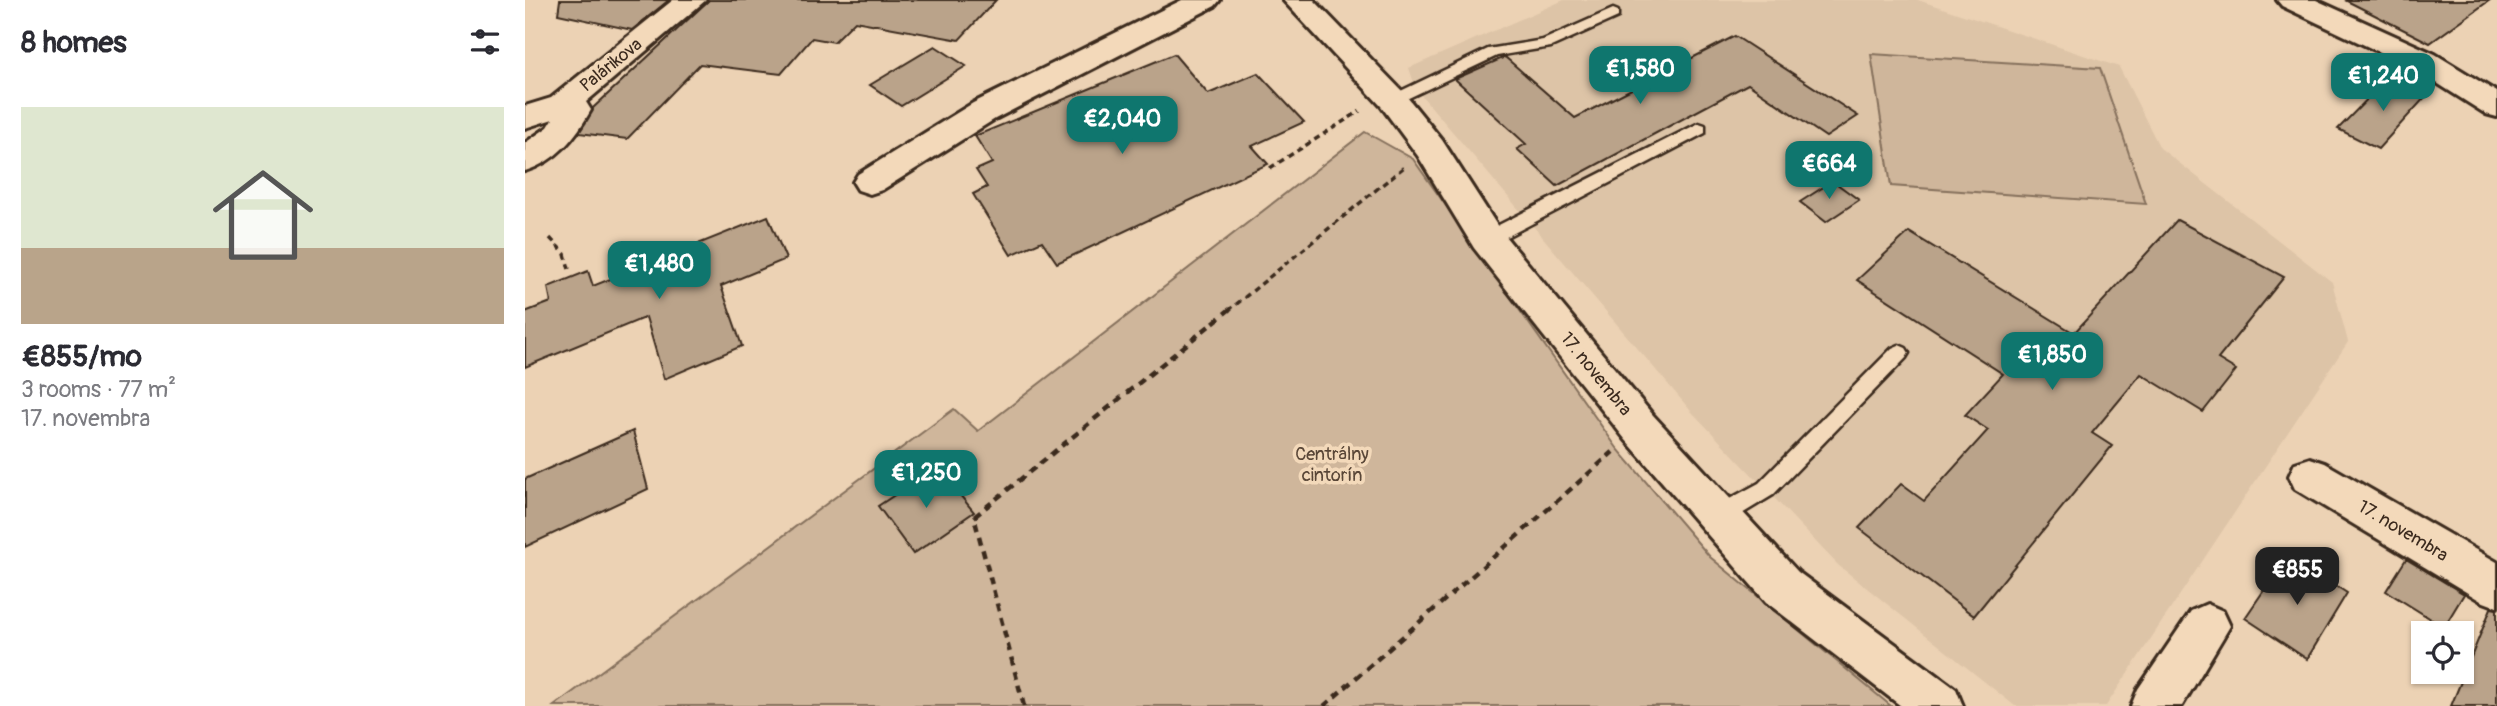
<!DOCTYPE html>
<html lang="en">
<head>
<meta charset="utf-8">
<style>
	body { margin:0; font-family:Pangolin,sans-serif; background:#f7f7f7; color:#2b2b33; height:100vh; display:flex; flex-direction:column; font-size:26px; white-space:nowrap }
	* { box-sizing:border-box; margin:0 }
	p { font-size:23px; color:#7c7c81 }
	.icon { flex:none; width:38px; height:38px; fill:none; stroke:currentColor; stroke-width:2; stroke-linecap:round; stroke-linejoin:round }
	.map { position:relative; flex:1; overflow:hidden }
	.drawer { display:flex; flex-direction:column; background:#fff; width:525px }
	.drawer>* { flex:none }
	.fabs { position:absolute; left:1886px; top:621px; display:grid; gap:14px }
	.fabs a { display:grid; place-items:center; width:63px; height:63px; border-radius:0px; background:#fff; box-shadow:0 2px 5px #0004; font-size:35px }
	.price { position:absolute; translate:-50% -60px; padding:0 16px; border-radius:14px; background:#0f766e; color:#fff; font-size:23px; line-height:46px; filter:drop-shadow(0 2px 4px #0008) }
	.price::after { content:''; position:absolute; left:50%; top:42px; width:21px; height:16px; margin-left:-10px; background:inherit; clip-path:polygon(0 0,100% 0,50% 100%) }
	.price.selected { background:#222; color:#fff }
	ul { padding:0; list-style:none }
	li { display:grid; align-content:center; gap:14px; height:371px; padding:0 21px }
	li+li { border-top:2px solid #e1e1e2 }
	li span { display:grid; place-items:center; height:217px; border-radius:0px; color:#555 }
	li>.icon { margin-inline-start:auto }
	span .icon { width:126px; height:126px; fill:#fffc; stroke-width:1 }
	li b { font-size:30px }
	h2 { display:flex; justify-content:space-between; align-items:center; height:84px; padding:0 21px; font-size:30px }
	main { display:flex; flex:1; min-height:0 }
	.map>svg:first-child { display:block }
	.built { fill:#ddc4a7 }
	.green { fill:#cfb69b; stroke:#85705c; stroke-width:2 }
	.building { fill:#baa38a; stroke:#3b2a1e; stroke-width:2 }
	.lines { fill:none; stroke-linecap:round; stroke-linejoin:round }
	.lane-casing { stroke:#3b2a1e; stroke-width:5 }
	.street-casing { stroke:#3b2a1e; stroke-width:6 }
	.path-far1 { stroke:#3b2a1e; stroke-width:3.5; stroke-dasharray:6 4.5; stroke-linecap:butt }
	.path { stroke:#3b2a1e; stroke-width:4.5; stroke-dasharray:8 6; stroke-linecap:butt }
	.lane { fill:#f3d9ba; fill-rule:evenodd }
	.street { fill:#f3d9ba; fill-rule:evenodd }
	.labels { text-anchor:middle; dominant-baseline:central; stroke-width:7; stroke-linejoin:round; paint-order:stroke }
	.street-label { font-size:18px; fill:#3b2a1e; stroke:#f3d9ba }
	.park-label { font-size:18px; fill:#594637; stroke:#f3d9ba }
</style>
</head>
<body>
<main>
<section class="drawer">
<h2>8 homes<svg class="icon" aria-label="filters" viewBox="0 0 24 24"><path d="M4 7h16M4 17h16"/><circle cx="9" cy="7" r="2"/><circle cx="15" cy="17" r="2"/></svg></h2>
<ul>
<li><span style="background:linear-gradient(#dfe7d0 65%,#b9a48a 0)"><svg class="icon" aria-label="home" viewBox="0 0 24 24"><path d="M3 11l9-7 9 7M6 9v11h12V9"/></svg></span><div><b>€855/mo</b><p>3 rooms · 77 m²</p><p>17. novembra</p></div></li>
</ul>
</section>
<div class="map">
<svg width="1972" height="706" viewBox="0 0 1972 706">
	<rect width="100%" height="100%" fill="#ecd2b4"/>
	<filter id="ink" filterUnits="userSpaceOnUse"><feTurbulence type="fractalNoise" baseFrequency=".0143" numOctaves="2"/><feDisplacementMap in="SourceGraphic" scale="14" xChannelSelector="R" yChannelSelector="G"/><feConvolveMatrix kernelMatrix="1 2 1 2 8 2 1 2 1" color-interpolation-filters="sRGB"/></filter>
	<g filter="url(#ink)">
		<path class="built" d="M 1039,0 L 1393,0 L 1594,67 L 1635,148 L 1807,282 L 1823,342 L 1581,706 L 1490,706 L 1313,565 L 1166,411 L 891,89 L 884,68 Z"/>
		<path class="green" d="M 1346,54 L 1575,68 L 1621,204 L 1366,186 Z
			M 840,132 L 888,159 L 1092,448 L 1185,557 L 1366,706 L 29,706 L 429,409 L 453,431 Z"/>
		<path class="building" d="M 35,0 L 144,0 L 107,30 L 33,14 Z
			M 184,0 L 471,0 L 434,40 L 330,21 L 309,42 L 287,38 L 256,74 L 175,64 L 102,139 L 54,133 L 68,108 Z
			M 1820,0 L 1965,0 L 1905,43 Z
			M 1210,36 L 1333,116 L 1301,137 L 1223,84 L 1032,186 L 992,149 L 1001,144 L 930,79 L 980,57 L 1050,118 Z
			M 410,46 L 441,66 L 376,106 L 345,85 Z
			M 649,54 L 683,94 L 733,73 L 779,122 L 727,146 L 743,164 L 532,263 L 517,241 L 486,255 L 448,194 L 462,187 L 451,170 L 467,163 L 450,136 Z
			M 1862,79 L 1903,94 L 1853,149 L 1813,129 Z
			M 1308,181 L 1334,200 L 1301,222 L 1275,202 Z
			M 243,216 L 261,259 L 196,286 L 217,346 L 139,379 L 121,317 L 0,367 L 0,312 L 26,302 L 23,287 L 63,271 L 68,286 Z
			M 1652,220 L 1759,277 L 1693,359 L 1711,370 L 1678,412 L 1616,374 L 1567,433 L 1587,446 L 1449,616 L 1334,528 L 1376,484 L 1399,501 L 1463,430 L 1440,415 L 1478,374 L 1332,280 L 1384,232 L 1549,333 Z
			M 108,431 L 123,489 L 0,547 L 0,479 Z
			M 412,467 L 449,512 L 388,554 L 353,506 Z
			M 1763,555 L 1822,593 L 1782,659 L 1720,618 Z
			M 1881,559 L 1939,594 L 1919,627 L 1861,591 Z
			M 1966,608 L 1972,609 L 1972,706 L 1926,706 Z"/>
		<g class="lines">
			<defs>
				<path id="lane" d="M 1088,9 L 1093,11 L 1093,17 L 1026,47 L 972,56 L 873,103 L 861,103 L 859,99 L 963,49 L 1018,40 Z
					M 1174,123 L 1180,125 L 1180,133 L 968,244 L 956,244 L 953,239 L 956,234 Z
					M 1374,345 L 1381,348 L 1384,353 L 1381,358 L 1248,495 L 1202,523 L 1194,525 L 1186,523 L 1183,516 L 1186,509 L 1234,483 L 1367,348 Z"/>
				<path id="street" d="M 148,0 L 181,0 L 61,102 L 66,110 C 50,138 32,161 0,171 L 0,143 L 23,127 L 28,119 L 0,128 L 0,106 L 26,98 Z
					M 657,0 L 695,0 L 690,6 L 470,119 L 357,190 L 345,194 L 333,190 L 328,182 L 333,174 L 448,103 Z
					M 758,0 L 789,0 L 878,92 L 917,140 L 975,230 L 1128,415 L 1273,572 L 1431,689 L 1438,706 L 1376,706 L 1241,602 L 1100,439 L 949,248 L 893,156 L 856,106 Z
					M 1752,0 L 1791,0 L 1910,54 L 1972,92 L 1972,117 L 1961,114 L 1888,68 L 1757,6 Z
					M 1785,458 L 1800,463 L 1972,562 L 1972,607 L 1956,601 L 1770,489 L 1764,476 L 1770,463 Z
					M 1682,604 L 1698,611 L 1705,626 L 1657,706 L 1606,706 L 1613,689 L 1666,611 Z"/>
			</defs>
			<use href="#lane" class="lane-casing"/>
			<use href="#street" class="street-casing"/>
			<path class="path-far1" d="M 745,168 L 835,111
				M 25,238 L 40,254 L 45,273
				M 703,311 L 879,167"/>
			<path class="path" d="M 499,706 L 449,517 L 705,309
				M 799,706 L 1088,452"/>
			<use href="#lane" class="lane"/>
			<use href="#street" class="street"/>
		</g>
	</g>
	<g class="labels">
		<g class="street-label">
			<text transform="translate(86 65) rotate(-39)">Palárikova</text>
			<text transform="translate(1071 374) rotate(51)">17. novembra</text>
			<text transform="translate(1878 531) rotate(31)">17. novembra</text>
		</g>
		<g class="park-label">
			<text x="807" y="454">Centrálny<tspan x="807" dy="21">cintorín</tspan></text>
		</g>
	</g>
</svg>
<div class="fabs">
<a><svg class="icon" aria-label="locate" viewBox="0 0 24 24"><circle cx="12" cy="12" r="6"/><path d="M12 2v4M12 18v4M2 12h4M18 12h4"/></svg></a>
</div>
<b class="price" style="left:1115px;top:106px">€1,580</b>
<b class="price" style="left:1858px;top:113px">€1,240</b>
<b class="price" style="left:597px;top:156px">€2,040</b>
<b class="price" style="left:1304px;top:201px">€664</b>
<b class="price" style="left:134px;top:301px">€1,480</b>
<b class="price" style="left:1527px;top:392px">€1,850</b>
<b class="price" style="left:401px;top:510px">€1,250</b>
<b class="price selected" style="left:1772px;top:607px">€855</b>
</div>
</main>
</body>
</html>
